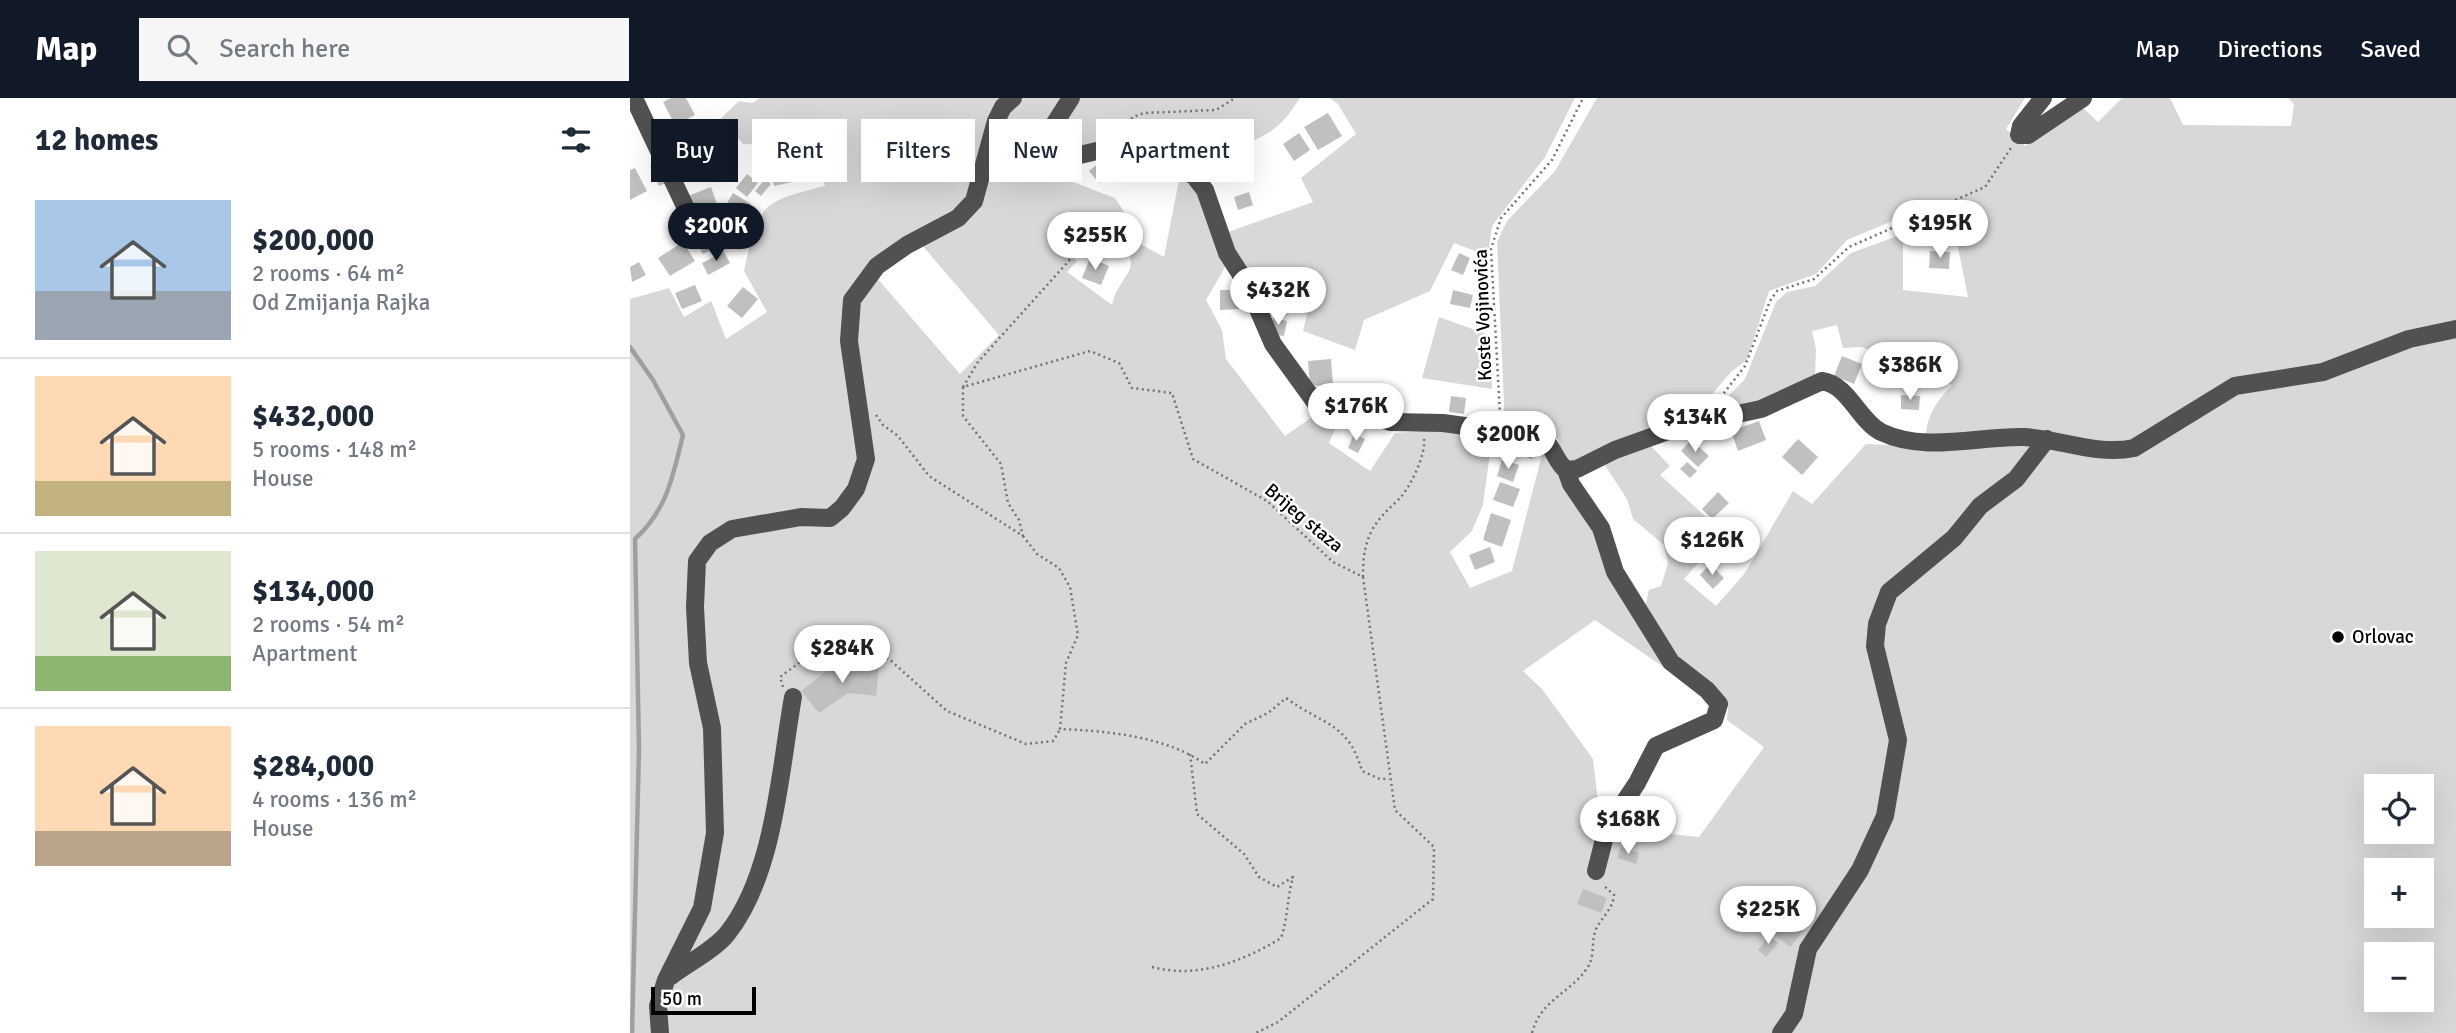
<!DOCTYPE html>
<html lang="en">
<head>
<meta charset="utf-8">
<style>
	body { margin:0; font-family:Signika,sans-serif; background:#f6f6f7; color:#1f2937; height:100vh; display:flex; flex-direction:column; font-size:26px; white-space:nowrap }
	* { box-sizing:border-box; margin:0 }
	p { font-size:23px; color:#747a83 }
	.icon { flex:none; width:38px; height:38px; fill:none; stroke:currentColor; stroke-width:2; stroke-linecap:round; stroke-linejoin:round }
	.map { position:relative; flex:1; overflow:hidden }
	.details { display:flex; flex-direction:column; background:#fff; width:630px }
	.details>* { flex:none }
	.guide { position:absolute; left:21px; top:21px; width:665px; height:63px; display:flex; gap:14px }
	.buttons { position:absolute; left:1734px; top:676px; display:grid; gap:14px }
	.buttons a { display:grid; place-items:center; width:70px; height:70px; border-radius:0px; background:#fff; box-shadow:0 7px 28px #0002; font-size:35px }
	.scale { position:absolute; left:21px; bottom:18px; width:105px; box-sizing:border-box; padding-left:7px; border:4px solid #000; border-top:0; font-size:19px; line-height:24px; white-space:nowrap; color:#000; -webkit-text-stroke:5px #fff; paint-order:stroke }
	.price { position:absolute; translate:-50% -60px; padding:0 16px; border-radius:24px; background:#fff; color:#222; font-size:23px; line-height:46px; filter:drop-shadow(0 2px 4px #0008) }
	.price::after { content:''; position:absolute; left:50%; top:42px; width:21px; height:16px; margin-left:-10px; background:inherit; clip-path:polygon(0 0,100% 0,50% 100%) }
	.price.active { background:#111827; color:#fff }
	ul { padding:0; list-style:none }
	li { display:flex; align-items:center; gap:21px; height:175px; padding:0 35px }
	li+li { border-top:2px solid #e0e1e3 }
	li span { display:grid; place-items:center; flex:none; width:196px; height:140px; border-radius:0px; color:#555 }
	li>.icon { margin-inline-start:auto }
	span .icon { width:84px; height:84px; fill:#fffc; stroke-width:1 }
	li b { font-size:30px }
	h2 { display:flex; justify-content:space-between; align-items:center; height:84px; padding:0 35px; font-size:30px }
	.pill { padding:0 24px; border-radius:0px; background:#fff; box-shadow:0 7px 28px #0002; font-size:24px; line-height:63px }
	.pill.active { background:#111827; color:#fff }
	header { display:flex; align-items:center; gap:42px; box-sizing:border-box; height:98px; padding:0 35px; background:#111827; color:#fff }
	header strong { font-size:33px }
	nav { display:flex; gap:38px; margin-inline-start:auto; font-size:24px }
	.search { width:490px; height:63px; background:#f6f6f7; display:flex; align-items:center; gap:18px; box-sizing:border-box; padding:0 24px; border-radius:0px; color:#747a83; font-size:26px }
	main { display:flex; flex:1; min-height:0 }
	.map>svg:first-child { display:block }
	.green { fill:#d8d8d8; fill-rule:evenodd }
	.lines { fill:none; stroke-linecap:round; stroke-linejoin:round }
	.stream { stroke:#9f9f9f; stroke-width:4.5 }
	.building { fill:#c0c0c0 }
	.path { stroke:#737373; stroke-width:2.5; stroke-dasharray:2 3.5; stroke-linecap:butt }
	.minor { stroke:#515151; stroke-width:18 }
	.poi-dot { fill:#000; stroke:#fff; stroke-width:2.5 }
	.labels { text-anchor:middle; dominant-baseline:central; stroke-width:5; stroke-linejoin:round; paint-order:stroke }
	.street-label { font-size:19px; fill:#000; stroke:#fff }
	.poi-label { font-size:19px; fill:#000; stroke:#fff; text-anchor:start }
</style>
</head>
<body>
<header>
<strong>Map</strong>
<div class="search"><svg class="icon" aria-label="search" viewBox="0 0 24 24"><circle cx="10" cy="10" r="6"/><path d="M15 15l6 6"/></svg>Search here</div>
<nav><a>Map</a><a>Directions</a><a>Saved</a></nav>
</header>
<main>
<section class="details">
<h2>12 homes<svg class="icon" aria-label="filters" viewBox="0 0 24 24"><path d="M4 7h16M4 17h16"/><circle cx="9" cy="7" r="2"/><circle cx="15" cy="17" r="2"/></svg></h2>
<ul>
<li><span style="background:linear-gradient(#a9c7e8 65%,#9aa5b1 0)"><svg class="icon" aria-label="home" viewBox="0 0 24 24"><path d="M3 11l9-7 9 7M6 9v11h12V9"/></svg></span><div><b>$200,000</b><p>2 rooms · 64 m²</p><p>Od Zmijanja Rajka</p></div></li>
<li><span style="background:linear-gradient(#ffd9b3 75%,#c2b280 0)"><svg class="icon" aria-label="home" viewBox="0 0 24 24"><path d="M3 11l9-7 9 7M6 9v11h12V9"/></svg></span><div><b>$432,000</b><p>5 rooms · 148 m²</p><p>House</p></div></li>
<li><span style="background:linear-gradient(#dfe7d0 75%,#8fb573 0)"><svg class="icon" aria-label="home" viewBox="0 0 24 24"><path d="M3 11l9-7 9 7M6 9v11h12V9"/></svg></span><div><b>$134,000</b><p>2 rooms · 54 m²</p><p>Apartment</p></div></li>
<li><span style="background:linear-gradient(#ffd9b3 75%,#b9a48a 0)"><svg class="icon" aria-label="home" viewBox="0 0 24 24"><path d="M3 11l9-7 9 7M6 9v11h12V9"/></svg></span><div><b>$284,000</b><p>4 rooms · 136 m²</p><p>House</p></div></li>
</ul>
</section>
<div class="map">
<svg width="1826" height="935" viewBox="0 0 1826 935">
	<rect width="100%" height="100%" fill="#fff"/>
	<path class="green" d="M 130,0 L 670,0 C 663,10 655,23 645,30 C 621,49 587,53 564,71 L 518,51 L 431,64 L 443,84 L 485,100 L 499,121 L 444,140 L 436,153 L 447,163 L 437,174 L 482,207 C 488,176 518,173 487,137 L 503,130 L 507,144 L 534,159 L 550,77 L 564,83 L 598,164 L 576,202 L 592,232 L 596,261 L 655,338 L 685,317 L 710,320 L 699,345 L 740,373 L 765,335 L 803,332 L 862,340 L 853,407 L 842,433 L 820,454 L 840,490 L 882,473 L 915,345 L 931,378 L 964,430 L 1035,570 L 965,522 L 893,573 L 912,591 L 963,661 L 970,720 L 1030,735 L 1069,739 L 1134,649 L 1097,622 L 1098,610 L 1092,597 L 1050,561 L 1014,513 L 1019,492 L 1031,488 L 1038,465 L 1034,447 L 1003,421 L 997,401 L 972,363 L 1021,348 L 1040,368 L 1030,377 L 1085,427 L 1071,446 L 1079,453 L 1054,481 L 1086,508 L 1115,475 L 1163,393 L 1182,406 L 1236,346 L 1297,349 C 1292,325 1305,305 1322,287 L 1232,249 L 1213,250 L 1207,227 L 1182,233 L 1186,251 L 1185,278 L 1123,310 L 1084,313 L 1115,281 L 1146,204 L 1157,194 L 1185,188 L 1221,155 L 1273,136 L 1273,192 L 1338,199 L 1321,115 L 1312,102 L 1217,142 L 1186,176 L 1139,193 L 1117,262 L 1101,274 L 1065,316 L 993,340 L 942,364 L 936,364 L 931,358 L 928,341 L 917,334 L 875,330 L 867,144 L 877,123 L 925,73 L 967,0 L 1395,0 L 1376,31 L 1395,48 L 1451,8 L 1468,24 L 1492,0 L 1540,0 L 1553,27 L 1661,28 L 1664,6 L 1658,0 L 1826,0 L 1826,935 L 0,935 L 0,201 L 39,190 L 54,219 L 81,203 L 96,241 L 137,214 L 114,173 C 128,108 129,104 195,88 L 187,59 L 140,47 L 113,46 L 91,20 L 109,3 L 122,5 ZM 291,146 L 369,237 L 330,276 L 247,180 ZM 1746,688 L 1792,688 L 1792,733 L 1746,733 ZM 1746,772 L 1792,772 L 1792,817 L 1746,817 ZM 1746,856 L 1792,856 L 1792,901 L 1746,901 Z
		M 700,0 L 945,0 L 915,59 L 862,128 L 858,158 L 824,145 L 800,193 L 734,222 L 725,252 L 673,233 L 677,216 L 629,205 L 595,135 L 683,104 L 671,80 L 726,36 L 708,6 Z
		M 809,219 L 862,238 L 862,291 L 792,280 Z"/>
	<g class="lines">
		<path class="stream" d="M 0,249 L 23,282 L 53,337 C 43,378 37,412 5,441 L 9,651 L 2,935"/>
	</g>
	<path class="building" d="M 41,0 L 56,0 L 65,17 L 45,27 L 33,4 Z
		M 698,15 L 712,38 L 688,52 L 674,29 Z
		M 74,30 L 90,48 L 73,62 L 58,45 Z
		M 669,35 L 680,52 L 664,63 L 653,46 Z
		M 63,51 L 75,70 L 57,82 L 44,64 Z
		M 479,57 L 489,70 L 469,85 L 459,73 Z
		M 518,64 L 526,76 L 517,82 L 508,70 Z
		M 29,65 L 38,84 L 29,88 L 20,69 Z
		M 163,66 L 167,83 L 144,88 L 140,71 Z
		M 5,70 L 17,93 L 0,102 L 0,72 Z
		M 117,76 L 128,85 L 117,99 L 106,90 Z
		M 135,81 L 141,86 L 131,98 L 125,93 Z
		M 81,89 L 87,106 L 65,115 L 58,98 Z
		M 619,94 L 623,107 L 608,112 L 604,99 Z
		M 103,95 L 121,106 L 112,123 L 93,112 Z
		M 103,119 L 116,134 L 105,143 L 93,128 Z
		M 88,127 L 97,143 L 73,156 L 64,140 Z
		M 53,144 L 65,163 L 40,178 L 28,160 Z
		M 1300,153 L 1320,154 L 1319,171 L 1299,170 Z
		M 94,154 L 100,165 L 78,177 L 72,165 Z
		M 829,155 L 840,160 L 833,177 L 821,172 Z
		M 460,160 L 479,168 L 471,187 L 452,180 Z
		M 9,164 L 16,177 L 2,184 L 0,169 Z
		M 65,187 L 72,203 L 52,211 L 45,195 Z
		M 113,189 L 128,201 L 112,220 L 97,208 Z
		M 590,192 L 608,192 L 609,211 L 590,212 Z
		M 823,192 L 843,197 L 840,210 L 820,206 Z
		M 643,220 L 657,223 L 654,238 L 640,236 Z
		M 1212,258 L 1232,266 L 1224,286 L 1204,278 Z
		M 701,261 L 703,287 L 680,288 L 678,263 Z
		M 741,288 L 764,292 L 761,311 L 738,308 Z
		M 1271,297 L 1290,298 L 1289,312 L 1271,311 Z
		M 821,298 L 836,300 L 834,316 L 819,314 Z
		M 1129,323 L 1136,342 L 1108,353 L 1101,333 Z
		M 724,336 L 735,341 L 728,355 L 718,350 Z
		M 1168,341 L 1188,359 L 1172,377 L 1152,359 Z
		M 897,342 L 908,347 L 902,361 L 891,357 Z
		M 1061,342 L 1079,358 L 1068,369 L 1051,353 Z
		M 872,362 L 889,367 L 883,384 L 867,378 Z
		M 1057,364 L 1067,373 L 1060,380 L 1050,371 Z
		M 870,384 L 890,391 L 883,409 L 863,402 Z
		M 1088,394 L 1099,405 L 1082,421 L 1072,411 Z
		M 861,415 L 881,422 L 872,449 L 853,442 Z
		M 860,449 L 865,464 L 845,472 L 839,457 Z
		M 1080,466 L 1094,480 L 1083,491 L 1070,477 Z
		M 223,567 L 249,569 L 246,598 L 218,595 L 189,615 L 171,593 L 199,571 Z
		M 991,749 L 1009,755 L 1006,766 L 987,760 Z
		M 953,791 L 977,800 L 971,815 L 947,806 Z
		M 1157,820 L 1173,833 L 1160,849 L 1144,836 Z
		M 1139,838 L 1148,845 L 1136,859 L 1128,852 Z"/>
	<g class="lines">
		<path class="path" d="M 491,34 L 503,19 L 514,15 L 586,12 L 605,0
			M 333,289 L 348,264 L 453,147
			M 1087,304 L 1115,268 L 1140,203 L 1147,193 L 1184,181 L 1219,149 L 1355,89 L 1381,50
			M 246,317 L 253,327 L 268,338 L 299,378 L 393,438 L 389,422 L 378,405 L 371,366 L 333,318 L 333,289 L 460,253 L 489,265 L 502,290 L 542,295 L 563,361 L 637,403 L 703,464 L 733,479 L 765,712 L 804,749 L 803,801 L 648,924 L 626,935
			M 870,317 L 861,151 L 871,120 L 922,62 L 953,0
			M 393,438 L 407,456 L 429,470 L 440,489 L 448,537 L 436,565 L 430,631 C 477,633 535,638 575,666 L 615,626 L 638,615 L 656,600 C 694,628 718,624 732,673 L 750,681 L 759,681
			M 733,479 C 733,462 734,448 742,432 C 750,418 760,410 770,400 C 781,388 796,356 794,341
			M 153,589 L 150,579 L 185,553 L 231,552 L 259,561 L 317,613 L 396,646 L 423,643 L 429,633
			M 522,869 C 567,881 612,864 651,840 C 658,820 657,800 663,779 L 647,789 L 629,779 L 614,756 L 567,716 L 560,655
			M 902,935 C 911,901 940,896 958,869 C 965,858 961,843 966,831 C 972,819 983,811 984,797 L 973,787"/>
		<path class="minor" d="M 4,0 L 61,121
			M 441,0 L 416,39 L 417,58 L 424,63 L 484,49 L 507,53 L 542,66 L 564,78 L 575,92 L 597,155 L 617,186 L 643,246 L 690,311 L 702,315 L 728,314 L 760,324 L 813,325 L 909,338 C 924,347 924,362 936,372 L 947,371 L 985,352 L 1052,328 L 1131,311 L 1192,283 C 1219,287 1228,322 1251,334 C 1295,355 1347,338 1394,339 C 1431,341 1467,358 1504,350 L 1605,288 L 1693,274 L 1779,241 L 1826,231
			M 1413,0 L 1391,28 L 1389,37 L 1398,37 L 1453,0
			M 936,372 L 941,386 L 971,430 L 985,474 L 1041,564 L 1077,592 L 1089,606 L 1084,622 L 1026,648 L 1007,685 L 977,730 L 966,773
			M 41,878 C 58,865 84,852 97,836 C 145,776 150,671 163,599
			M 30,935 L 28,908 L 36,882 L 72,810 L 85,735 L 82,630 L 68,565 L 65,509 L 67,463 L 80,445 L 102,431 L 171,419 L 200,420 L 212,410 L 226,391 L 236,361 L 219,243 L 222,202 L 247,168 L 277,147 L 328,120 L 344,103 L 366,23 L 373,9 L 383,0
			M 1151,935 L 1164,916 L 1178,851 L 1230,772 L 1255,718 L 1268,642 L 1245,548 L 1247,526 L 1259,494 L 1324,440 L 1350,408 L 1386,381 L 1417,341"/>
	</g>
	<circle class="poi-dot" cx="1708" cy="539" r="7"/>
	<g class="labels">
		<g class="street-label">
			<text transform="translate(853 217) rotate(-92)">Koste Vojinovića</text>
			<text transform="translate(674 420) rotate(40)">Brijeg staza</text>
		</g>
		<g class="poi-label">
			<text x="1722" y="539">Orlovac</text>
		</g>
	</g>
</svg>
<div class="buttons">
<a><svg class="icon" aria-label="locate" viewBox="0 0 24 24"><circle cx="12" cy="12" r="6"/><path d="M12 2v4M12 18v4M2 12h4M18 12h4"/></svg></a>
<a>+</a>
<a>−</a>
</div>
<div class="scale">50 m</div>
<b class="price" style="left:1310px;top:162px">$195K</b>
<b class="price active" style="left:86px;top:165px">$200K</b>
<b class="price" style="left:465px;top:174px">$255K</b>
<b class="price" style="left:648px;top:229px">$432K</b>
<b class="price" style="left:1280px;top:304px">$386K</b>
<b class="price" style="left:726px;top:345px">$176K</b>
<b class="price" style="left:1065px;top:356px">$134K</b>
<b class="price" style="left:878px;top:373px">$200K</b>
<b class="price" style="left:1082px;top:479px">$126K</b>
<b class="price" style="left:212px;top:587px">$284K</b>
<b class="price" style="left:998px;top:758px">$168K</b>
<b class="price" style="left:1138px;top:848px">$225K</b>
<div class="guide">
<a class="pill active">Buy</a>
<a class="pill">Rent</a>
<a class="pill">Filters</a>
<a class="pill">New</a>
<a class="pill">Apartment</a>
</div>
</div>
</main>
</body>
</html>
